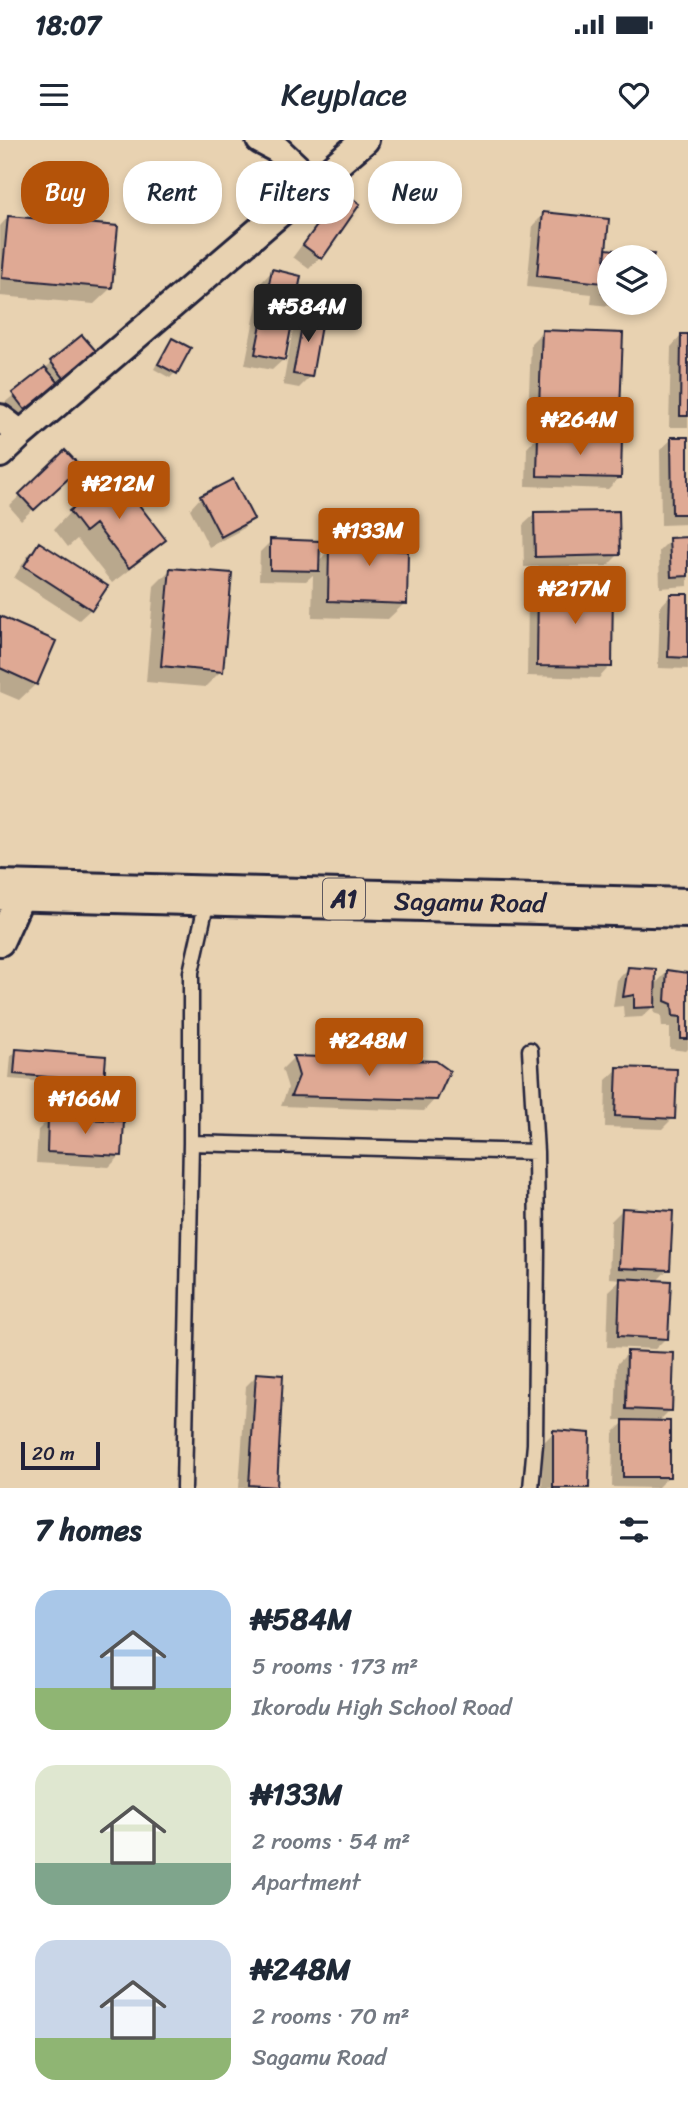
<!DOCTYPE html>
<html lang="en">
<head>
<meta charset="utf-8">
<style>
	body { margin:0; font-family:Sriracha,sans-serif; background:#f6f6f7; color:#1f2937; height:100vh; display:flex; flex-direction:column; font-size:26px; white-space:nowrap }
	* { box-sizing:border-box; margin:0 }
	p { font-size:23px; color:#747a83 }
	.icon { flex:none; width:38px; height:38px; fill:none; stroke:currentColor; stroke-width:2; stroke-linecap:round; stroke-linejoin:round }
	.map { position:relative; height:1348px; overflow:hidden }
	.panel { display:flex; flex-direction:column; background:#fff; flex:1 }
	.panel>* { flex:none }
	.guide { position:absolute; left:21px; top:21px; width:648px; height:63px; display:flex; gap:14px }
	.buttons { position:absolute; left:597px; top:105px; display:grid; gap:14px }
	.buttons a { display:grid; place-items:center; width:70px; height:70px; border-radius:50%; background:#fff; box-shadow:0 4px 10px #0003; font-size:35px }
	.scale { position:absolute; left:21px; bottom:18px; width:79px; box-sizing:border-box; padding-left:7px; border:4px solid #22223b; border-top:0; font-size:19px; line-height:24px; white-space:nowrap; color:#22223b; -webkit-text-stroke:5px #e8d2b1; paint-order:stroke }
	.price { position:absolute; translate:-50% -60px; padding:0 16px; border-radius:7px; background:#b45309; color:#fff; font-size:23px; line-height:46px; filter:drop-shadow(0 2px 4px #0008) }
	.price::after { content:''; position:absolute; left:50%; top:42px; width:21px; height:16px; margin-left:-10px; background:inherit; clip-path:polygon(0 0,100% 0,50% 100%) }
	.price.selected { background:#222; color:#fff }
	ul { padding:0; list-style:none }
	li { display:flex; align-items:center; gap:21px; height:175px; padding:0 35px }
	li span { display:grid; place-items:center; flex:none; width:196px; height:140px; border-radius:21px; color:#555 }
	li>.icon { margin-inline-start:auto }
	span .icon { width:84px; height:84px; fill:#fffc; stroke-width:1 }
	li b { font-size:30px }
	h2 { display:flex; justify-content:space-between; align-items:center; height:84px; padding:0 35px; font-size:30px }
	.pill { padding:0 24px; border-radius:28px; background:#fff; box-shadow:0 4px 10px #0003; font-size:24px; line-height:63px }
	.pill.selected { background:#b45309; color:#fff }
	.status { display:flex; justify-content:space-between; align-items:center; height:49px; padding:0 35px; background:#fff; direction:ltr }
	.status svg { height:19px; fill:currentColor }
	header { display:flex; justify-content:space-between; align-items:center; height:91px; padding:0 35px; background:#fff; font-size:32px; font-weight:600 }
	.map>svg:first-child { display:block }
	.shadow { fill:#0003 }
	.building { fill:#dfa994; stroke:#22223b; stroke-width:2 }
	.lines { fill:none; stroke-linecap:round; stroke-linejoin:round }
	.service-casing { stroke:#22223b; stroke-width:19 }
	.minor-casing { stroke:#22223b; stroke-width:32 }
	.trunk-casing { stroke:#22223b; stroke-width:44 }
	.service { stroke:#e8d2b1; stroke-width:14 }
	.minor { stroke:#e8d2b1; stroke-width:26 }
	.trunk { stroke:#e8d2b1; stroke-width:38 }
	.labels { text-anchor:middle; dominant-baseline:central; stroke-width:7; stroke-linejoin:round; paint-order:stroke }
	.shield { fill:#e8d2b1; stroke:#5d575e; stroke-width:2 }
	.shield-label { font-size:24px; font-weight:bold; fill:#22223b }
	.street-label { font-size:26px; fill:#22223b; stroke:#e8d2b1 }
</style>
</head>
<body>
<div class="status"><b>18:07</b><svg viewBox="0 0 49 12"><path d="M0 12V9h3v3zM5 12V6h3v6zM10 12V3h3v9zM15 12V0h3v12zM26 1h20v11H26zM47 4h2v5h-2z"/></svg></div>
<header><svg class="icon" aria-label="menu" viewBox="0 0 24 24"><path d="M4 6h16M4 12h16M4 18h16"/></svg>Keyplace<svg class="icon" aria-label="heart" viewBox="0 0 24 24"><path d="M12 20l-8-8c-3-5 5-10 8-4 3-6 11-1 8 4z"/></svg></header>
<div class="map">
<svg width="688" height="1348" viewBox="0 0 688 1348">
	<rect width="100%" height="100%" fill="#e8d2b1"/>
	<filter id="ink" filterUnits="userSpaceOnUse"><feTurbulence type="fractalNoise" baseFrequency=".0143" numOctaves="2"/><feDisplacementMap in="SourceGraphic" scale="14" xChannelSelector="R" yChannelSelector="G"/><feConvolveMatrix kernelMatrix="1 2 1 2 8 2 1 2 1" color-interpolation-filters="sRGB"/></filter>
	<g filter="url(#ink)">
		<path class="shadow" d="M 342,54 L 320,117 L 309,129 L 293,117 L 331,65 Z
			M 544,74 L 604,111 L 652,116 L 609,117 L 609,163 L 642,163 L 636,169 L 591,164 L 592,154 L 527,147 L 533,85 Z
			M 8,77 L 111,148 L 94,164 L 0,156 L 0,86 Z
			M 272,131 L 284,219 L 272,230 L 245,225 L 261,143 Z
			M 305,172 L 310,237 L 299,248 L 283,245 L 294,183 Z
			M 542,192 L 618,270 L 607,281 L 528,278 L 531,203 Z
			M 682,195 L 688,196 L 688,287 L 669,287 L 671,207 Z
			M 82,197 L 94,211 L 13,280 L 2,265 Z
			M 173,200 L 189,209 L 175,233 L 170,238 L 154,229 L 167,205 Z
			M 538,296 L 619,338 L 608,349 L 526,346 L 527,308 Z
			M 672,299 L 688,299 L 688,384 L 661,385 L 660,310 Z
			M 65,313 L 67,338 L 21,380 L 9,366 Z
			M 201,357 L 252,379 L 241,390 L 209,407 L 190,369 Z
			M 70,372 L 163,399 L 147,416 L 112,443 L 77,399 L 68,407 L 54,389 Z
			M 535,374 L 618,415 L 607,426 L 524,427 L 523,385 Z
			M 362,386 L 391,412 L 405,463 L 388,479 L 312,477 L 313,435 L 306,441 L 259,440 L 260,412 L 271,401 L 318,422 L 329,410 L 333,410 L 347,396 L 351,396 Z
			M 688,399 L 688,446 L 660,448 L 659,411 L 670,400 Z
			M 40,404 L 91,469 L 79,480 L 14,438 L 28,415 Z
			M 171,429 L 221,531 L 205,547 L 146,542 L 154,446 Z
			M 539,446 L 610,526 L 599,538 L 527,536 L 528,457 Z
			M 671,455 L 688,456 L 688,529 L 658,528 L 660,467 Z
			M 0,478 L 36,544 L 19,560 L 0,552 Z
			M 628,829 L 654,845 L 667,832 L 688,834 L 688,909 L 686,911 L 670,909 L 670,887 L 662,887 L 661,875 L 654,873 L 655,865 L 642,877 L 624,878 L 623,866 L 613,867 L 617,840 Z
			M 17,911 L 102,941 L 97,946 L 9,939 L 11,916 Z
			M 293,918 L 436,923 L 435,959 L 424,971 L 281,966 L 288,948 L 282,929 Z
			M 618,929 L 673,978 L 662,989 L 605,987 L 606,940 Z
			M 49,979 L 120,1016 L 109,1027 L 36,1023 L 38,990 Z
			M 622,1070 L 668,1129 L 656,1142 L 666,1198 L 655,1209 L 607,1207 L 609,1151 L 622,1139 L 609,1138 L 611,1081 Z
			M 628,1213 L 670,1270 L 658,1282 L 668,1337 L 657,1348 L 612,1347 L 613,1293 L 626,1280 L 615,1280 L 617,1224 Z
			M 257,1235 L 275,1346 L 273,1348 L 239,1348 L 246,1246 Z
			M 554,1292 L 587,1348 L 542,1348 L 543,1303 Z"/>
		<path class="building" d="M 342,51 L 360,64 L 322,119 L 303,105 Z
			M 543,72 L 609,79 L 603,143 L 537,136 Z
			M 8,76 L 118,86 L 112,148 L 2,138 Z
			M 606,109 L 654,114 L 653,117 L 609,117 L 609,154 L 602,153 Z
			M 272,129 L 301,136 L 285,220 L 255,214 Z
			M 305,170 L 323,174 L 312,237 L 293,234 Z
			M 542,190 L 623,193 L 620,271 L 539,267 Z
			M 681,194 L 688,194 L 688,276 L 680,276 Z
			M 82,195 L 96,211 L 64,238 L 50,221 Z
			M 172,198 L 191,208 L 177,234 L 158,224 Z
			M 45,227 L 59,243 L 25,270 L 12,253 Z
			M 538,295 L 622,297 L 621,338 L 537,336 Z
			M 671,297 L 688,297 L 688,374 L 672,374 Z
			M 65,310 L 81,327 L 34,370 L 19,354 Z
			M 116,335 L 166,400 L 129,428 L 95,384 L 85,392 L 69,371 Z
			M 233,339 L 254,379 L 221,397 L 200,356 Z
			M 619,371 L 620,415 L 535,417 L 534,372 Z
			M 361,384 L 394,385 L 393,410 L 408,411 L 407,464 L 328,461 L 329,408 L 346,409 L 346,394 L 361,395 Z
			M 688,397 L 688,436 L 671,437 L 669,398 Z
			M 270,399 L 320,401 L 319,431 L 270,430 Z
			M 39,402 L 108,446 L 92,470 L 24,426 Z
			M 170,428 L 232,433 L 223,532 L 161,526 Z
			M 538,444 L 613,445 L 612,527 L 537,526 Z
			M 670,454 L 688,454 L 688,518 L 668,517 Z
			M 0,476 L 56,501 L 37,545 L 0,528 Z
			M 628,827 L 656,829 L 655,867 L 634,868 L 634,855 L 623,857 Z
			M 667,830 L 688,833 L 688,899 L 681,899 L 681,877 L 673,876 L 672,864 L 665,861 Z
			M 16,909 L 106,916 L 104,942 L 14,934 Z
			M 293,916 L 436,921 L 450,931 L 437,960 L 291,956 L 299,936 Z
			M 617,927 L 677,929 L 675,979 L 615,976 Z
			M 48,977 L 124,981 L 122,1016 L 47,1012 Z
			M 622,1068 L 673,1071 L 670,1130 L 619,1128 Z
			M 620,1138 L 671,1141 L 668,1199 L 618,1196 Z
			M 627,1211 L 674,1213 L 672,1271 L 626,1269 Z
			M 256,1233 L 283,1235 L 277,1347 L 249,1345 Z
			M 623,1280 L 670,1281 L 670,1337 L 623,1337 Z
			M 553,1290 L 590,1293 L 589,1348 L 553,1348 Z"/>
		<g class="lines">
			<defs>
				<path id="service" d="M 530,910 L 536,1012 L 537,1110 L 535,1304 L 531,1348
					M 191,1003 L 536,1012
					M 184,1348 L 191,1003 L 191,832 L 208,756"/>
				<path id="minor" d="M 260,0 L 277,9 L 314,44
					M 0,278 L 21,294
					M 0,314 L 21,294 L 365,0
					M 0,802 L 23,751"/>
				<path id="trunk" d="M 0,750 L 688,768"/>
			</defs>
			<use href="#service" class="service-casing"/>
			<use href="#minor" class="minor-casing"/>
			<use href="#trunk" class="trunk-casing"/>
			<use href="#service" class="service"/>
			<use href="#minor" class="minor"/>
			<use href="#trunk" class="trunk"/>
		</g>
	</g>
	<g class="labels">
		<rect class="shield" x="323" y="738.5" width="42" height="41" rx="5"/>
		<g class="shield-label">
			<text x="344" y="759">A1</text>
		</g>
		<g class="street-label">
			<text transform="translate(470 762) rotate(1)">Sagamu Road</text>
		</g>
	</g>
</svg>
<div class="buttons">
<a><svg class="icon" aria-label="layers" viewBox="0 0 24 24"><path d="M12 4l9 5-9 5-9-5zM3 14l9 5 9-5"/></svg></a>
</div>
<div class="scale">20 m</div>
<b class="price selected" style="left:308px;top:204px">₦584M</b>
<b class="price" style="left:580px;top:317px">₦264M</b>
<b class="price" style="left:119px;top:381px">₦212M</b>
<b class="price" style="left:369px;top:428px">₦133M</b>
<b class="price" style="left:575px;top:486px">₦217M</b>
<b class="price" style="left:369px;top:938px">₦248M</b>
<b class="price" style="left:85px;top:996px">₦166M</b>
<div class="guide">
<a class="pill selected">Buy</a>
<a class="pill">Rent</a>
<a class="pill">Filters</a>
<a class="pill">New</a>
</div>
</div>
<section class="panel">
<h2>7 homes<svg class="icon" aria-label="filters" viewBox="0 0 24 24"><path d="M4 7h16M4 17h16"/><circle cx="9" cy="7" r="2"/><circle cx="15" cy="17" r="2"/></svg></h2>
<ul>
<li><span style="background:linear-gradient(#a9c7e8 70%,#8fb573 0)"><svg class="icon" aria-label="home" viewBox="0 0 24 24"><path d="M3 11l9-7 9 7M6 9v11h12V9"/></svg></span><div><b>₦584M</b><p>5 rooms · 173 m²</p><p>Ikorodu High School Road</p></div></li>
<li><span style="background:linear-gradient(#dfe7d0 70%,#7fa58c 0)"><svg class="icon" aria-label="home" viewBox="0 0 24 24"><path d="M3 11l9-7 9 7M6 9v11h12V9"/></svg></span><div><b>₦133M</b><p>2 rooms · 54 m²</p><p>Apartment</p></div></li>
<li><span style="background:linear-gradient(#c9d6e8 70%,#8fb573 0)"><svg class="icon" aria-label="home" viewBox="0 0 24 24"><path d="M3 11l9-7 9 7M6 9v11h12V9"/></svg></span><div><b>₦248M</b><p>2 rooms · 70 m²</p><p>Sagamu Road</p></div></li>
</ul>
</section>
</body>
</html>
